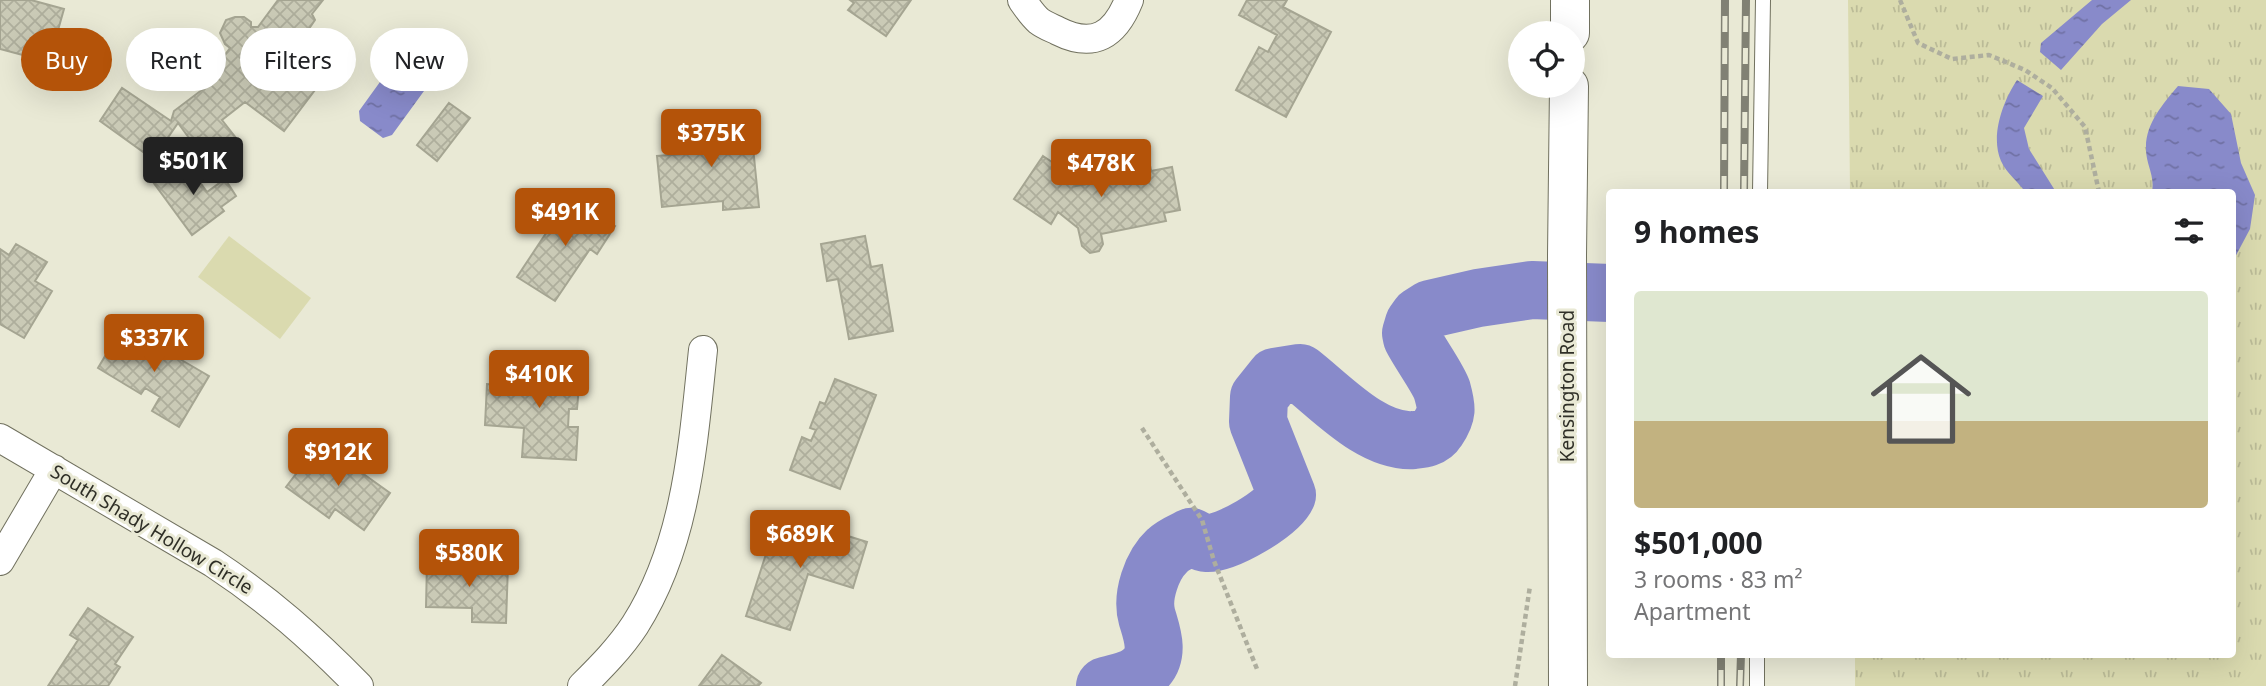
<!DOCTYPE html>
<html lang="en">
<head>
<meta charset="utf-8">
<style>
	body { margin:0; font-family:"Noto Sans",sans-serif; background:#f6f6f6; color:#202124; height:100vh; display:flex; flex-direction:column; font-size:26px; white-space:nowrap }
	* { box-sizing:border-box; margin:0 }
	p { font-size:23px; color:#757577 }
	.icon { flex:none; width:38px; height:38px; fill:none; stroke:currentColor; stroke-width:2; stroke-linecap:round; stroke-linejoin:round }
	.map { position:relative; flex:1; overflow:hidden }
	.drawer { position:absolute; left:1606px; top:189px; width:630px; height:469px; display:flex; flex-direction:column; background:#fff; border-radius:7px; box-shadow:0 7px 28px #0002 }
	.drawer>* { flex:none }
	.top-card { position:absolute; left:21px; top:28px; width:665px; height:63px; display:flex; gap:14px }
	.buttons { position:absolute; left:1508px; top:21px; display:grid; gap:14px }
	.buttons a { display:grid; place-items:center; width:77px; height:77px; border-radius:50%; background:#fff; box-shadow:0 7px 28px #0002; font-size:35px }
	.price { position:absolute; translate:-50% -60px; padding:0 16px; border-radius:7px; background:#b45309; color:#fff; font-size:23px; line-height:46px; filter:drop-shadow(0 2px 4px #0008) }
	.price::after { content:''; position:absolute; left:50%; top:42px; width:21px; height:16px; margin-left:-10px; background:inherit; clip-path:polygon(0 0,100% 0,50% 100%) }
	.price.active { background:#222; color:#fff }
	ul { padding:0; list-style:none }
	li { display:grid; align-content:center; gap:14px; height:371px; padding:0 28px }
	li span { display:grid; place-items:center; height:217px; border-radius:7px; color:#555 }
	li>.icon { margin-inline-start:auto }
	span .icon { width:126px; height:126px; fill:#fffc; stroke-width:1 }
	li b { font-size:30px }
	h2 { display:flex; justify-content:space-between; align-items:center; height:84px; padding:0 28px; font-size:30px }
	.pill { padding:0 24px; border-radius:32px; background:#fff; box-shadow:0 7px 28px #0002; font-size:24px; line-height:63px }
	.pill.active { background:#b45309; color:#fff }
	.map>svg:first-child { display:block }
	.grass { fill:url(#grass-tufts) }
	.garden { fill:#dadaaf }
	.water { fill:url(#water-ripples) }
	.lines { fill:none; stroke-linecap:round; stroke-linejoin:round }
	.river { stroke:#888aca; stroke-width:58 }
	.building { fill:url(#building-cross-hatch); stroke:#a5a592; stroke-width:2 }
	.lane-casing { stroke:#71715f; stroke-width:16 }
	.street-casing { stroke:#71715f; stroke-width:30 }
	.secondary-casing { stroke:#71715f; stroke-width:40 }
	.path { stroke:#aeae9e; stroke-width:4.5; stroke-dasharray:5 3.5; stroke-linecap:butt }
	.lane { stroke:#fff; stroke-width:14 }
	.street { stroke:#fff; stroke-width:28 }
	.secondary { stroke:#fff; stroke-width:38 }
	.rail-casing { stroke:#818174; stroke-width:8 }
	.rail { stroke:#e9e9d5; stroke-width:5; stroke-dasharray:16; stroke-linecap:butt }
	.labels { text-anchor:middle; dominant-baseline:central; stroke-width:6; stroke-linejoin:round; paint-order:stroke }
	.street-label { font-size:19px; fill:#2f2f27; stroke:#e9e9d5 }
</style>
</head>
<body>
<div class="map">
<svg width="2266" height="686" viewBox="0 0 2266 686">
	<defs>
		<pattern id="grass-tufts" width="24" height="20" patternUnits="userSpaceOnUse" patternTransform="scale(1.75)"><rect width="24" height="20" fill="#dadaaf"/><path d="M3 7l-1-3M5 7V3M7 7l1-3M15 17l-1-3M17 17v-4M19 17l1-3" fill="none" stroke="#bbbb97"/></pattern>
		<pattern id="water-ripples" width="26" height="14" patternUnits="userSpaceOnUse" patternTransform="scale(1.75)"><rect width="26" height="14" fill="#888aca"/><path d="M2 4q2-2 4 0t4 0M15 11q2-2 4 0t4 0" fill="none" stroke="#7071a4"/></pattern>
		<pattern id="building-cross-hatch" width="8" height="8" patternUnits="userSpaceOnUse" patternTransform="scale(1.75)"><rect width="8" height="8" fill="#cacab6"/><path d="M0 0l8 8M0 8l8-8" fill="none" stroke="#aeae9c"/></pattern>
	</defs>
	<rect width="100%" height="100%" fill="#e9e9d5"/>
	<path class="grass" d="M 1848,0 L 2266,0 L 2266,686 L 1855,686 L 1855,655 L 2233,654 L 2233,192 L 1850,192 Z"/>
	<path class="garden" d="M 229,236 L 311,298 L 280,339 L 198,277 Z"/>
	<path class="water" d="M 2092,0 L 2131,0 L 2102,24 L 2061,70 L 2040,52 L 2041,43 Z
		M 408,55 L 429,71 L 432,80 L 392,135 L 383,138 L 360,121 L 359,111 L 398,57 Z
		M 2017,80 L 2043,96 L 2024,128 L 2029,149 L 2056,192 L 2025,192 C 2019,182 2006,173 2001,161 C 1990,136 2003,101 2017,80 Z
		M 2178,86 L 2209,89 L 2231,114 L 2241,163 L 2255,195 L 2250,229 L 2233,261 L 2233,192 L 2152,192 C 2155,175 2146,165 2146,149 C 2145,124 2163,104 2178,86 Z"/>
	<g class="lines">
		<path class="river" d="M 1105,686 C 1118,683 1136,679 1145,669 C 1160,654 1152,634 1147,617 C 1141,596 1152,565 1167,551 C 1173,545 1183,541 1191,537 C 1195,539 1202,543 1206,543 C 1225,545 1281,512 1287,495 L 1258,422 L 1259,397 L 1275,377 L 1300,373 C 1331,397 1372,443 1414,440 C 1423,439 1432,438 1437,430 C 1448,414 1447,408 1442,390 C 1438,378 1419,352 1412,338 L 1411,333 L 1414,323 L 1419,316 L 1430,309 L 1478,298 L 1532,290 L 1610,293"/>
	</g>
	<path class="building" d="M 0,0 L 31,0 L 64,9 L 49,62 L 0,49 Z
		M 278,0 L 323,0 L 312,14 L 315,20 L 300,42 L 292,42 L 279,58 L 318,86 L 284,131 L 245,102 L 222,120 L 240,143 L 216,161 L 198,137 L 192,142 L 178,123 L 153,159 L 100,121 L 122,88 L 171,121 L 174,111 L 215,80 L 210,75 L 230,48 L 225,44 L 220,33 L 226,20 L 235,17 L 244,17 L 251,22 L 251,27 L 258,27 Z
		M 850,0 L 911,0 L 886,36 L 848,10 L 854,3 Z
		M 1247,0 L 1287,0 L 1283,7 L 1331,32 L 1286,117 L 1236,90 L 1259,47 L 1268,52 L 1277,35 L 1239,15 Z
		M 449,103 L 470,118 L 437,161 L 417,145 Z
		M 713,110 L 733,116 L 736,149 L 753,147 L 759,207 L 723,210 L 723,201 L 662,207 L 657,156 L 697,153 L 694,120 Z
		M 1043,156 L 1080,181 L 1076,186 L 1109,180 L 1106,168 L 1149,160 L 1151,171 L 1172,167 L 1180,210 L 1164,213 L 1166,221 L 1101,234 L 1103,244 L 1099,251 L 1090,253 L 1082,246 L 1078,228 L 1058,212 L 1051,224 L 1014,199 Z
		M 184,160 L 207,192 L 225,179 L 236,196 L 221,207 L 224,211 L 192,235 L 153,182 Z
		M 570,197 L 615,226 L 597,254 L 590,249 L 555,301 L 517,277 Z
		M 865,236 L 871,267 L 882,265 L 893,331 L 849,339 L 838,279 L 827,281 L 821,244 Z
		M 16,244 L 47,262 L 35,281 L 52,291 L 24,338 L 0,324 L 0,249 L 9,255 Z
		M 123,326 L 209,376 L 179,427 L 152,411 L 160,397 L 145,388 L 141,394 L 98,368 Z
		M 528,360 L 572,363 L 571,386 L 579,386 L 577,409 L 569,409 L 568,427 L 578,427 L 576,460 L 522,457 L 524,428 L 485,425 L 487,384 L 527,387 Z
		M 835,379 L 876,395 L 840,489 L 790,470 L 802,437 L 811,441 L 816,430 L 810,428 L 820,402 L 825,404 Z
		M 318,445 L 346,466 L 348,463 L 390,493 L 364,530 L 335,509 L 329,518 L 286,487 Z
		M 768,522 L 819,538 L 822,528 L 867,542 L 853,588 L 808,574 L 790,630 L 746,616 L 766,554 L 758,552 Z
		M 427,562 L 508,565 L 506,623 L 472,622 L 472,608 L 426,607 Z
		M 88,608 L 133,637 L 115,664 L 120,667 L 108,686 L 48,686 L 78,640 L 70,635 Z
		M 722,655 L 761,683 L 758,686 L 699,686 Z"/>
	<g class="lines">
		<defs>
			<path id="lane" d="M 1760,192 L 1763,0
				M 1757,686 L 1757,654"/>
			<path id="street" d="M 1022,0 C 1027,7 1032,15 1039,21 C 1044,25 1052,28 1058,31 C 1094,49 1115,35 1129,0
				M 0,438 L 213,563 C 269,600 312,638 359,686
				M 0,561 L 54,469
				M 582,686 C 601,667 620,648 635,625 C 687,543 693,444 703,350"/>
			<path id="secondary" d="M 1570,33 L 1570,0
				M 1568,686 L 1567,255 L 1569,86"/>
		</defs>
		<use href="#lane" class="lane-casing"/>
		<use href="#street" class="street-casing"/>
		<use href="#secondary" class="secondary-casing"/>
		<path class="path" d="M 1900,0 L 1918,43 L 1952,59 L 1989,55 L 2025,70 L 2052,88 L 2085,127 L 2099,192
			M 1142,428 L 1202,520 L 1214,561 L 1257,669
			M 1515,686 L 1530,586"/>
		<use href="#lane" class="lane"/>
		<use href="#street" class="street"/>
		<use href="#secondary" class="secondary"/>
		<defs>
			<path id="rail" d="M 1724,192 L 1725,0
				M 1744,192 L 1746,0
				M 1721,686 L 1721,654
				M 1740,686 L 1741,654"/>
		</defs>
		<use href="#rail" class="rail-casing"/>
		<use href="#rail" class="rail"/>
	</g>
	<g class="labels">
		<g class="street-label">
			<text transform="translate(1567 386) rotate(-90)">Kensington Road</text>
			<text transform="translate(152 529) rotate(31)">South Shady Hollow Circle</text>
		</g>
	</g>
</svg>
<div class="buttons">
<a><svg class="icon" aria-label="locate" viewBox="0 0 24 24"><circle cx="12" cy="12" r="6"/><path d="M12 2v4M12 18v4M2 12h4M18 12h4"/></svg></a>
</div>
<b class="price" style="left:711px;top:169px">$375K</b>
<b class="price active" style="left:193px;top:197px">$501K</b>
<b class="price" style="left:1101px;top:199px">$478K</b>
<b class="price" style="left:565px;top:248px">$491K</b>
<b class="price" style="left:154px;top:374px">$337K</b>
<b class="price" style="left:539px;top:410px">$410K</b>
<b class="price" style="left:338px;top:488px">$912K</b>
<b class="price" style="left:800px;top:570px">$689K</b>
<b class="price" style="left:469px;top:589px">$580K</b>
<div class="top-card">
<a class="pill active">Buy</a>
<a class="pill">Rent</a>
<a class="pill">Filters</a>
<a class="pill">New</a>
</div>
<section class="drawer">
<h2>9 homes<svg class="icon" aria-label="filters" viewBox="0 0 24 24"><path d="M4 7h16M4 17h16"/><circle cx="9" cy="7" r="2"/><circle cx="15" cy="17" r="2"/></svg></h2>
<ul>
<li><span style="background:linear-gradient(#dfe7d0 60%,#c2b280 0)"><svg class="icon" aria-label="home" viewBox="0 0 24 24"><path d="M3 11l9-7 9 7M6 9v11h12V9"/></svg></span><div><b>$501,000</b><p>3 rooms · 83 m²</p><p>Apartment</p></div></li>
</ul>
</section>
</div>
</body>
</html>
